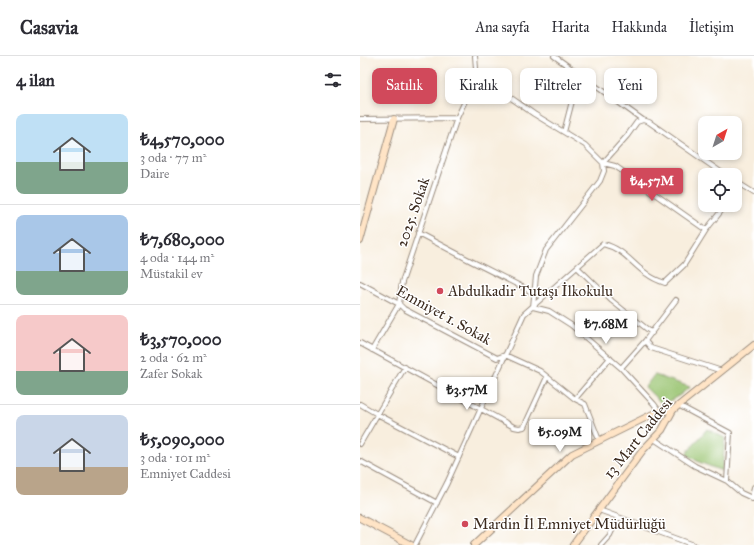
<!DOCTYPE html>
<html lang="tr">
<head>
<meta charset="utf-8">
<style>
	body { margin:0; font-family:"IM FELL Great Primer",serif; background:#f2f2f3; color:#2b2b33; height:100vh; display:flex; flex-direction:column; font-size:15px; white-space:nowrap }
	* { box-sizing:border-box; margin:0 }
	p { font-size:13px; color:#7c7c81 }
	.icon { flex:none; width:22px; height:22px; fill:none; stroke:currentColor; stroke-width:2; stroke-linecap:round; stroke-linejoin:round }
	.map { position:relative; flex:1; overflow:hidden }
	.panel { display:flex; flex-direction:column; background:#fff; width:360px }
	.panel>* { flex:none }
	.banner { position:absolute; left:12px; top:12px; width:322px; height:36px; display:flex; gap:8px }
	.needle { width:26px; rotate:39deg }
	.buttons { position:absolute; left:338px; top:60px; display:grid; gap:8px }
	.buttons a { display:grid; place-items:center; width:44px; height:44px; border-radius:8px; background:#fff; box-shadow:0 2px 6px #0003; font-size:20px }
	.price { position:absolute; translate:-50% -34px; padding:0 9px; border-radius:4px; background:#fff; color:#222; font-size:13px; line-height:26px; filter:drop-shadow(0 1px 2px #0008) }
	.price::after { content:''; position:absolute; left:50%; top:24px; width:12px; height:9px; margin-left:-6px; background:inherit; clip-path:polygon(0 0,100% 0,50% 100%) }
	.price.current { background:#d1495b; color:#fff }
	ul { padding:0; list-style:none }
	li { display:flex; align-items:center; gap:12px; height:100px; padding:0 16px }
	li+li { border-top:1px solid #e1e1e2 }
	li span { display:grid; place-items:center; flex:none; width:112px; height:80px; border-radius:8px; color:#555 }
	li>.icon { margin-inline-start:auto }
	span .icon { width:48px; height:48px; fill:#fffc; stroke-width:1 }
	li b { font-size:17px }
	h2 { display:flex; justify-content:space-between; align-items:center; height:48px; padding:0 16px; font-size:17px }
	.pill { padding:0 14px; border-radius:8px; background:#fff; box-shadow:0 2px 6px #0003; font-size:14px; line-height:36px }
	.pill.current { background:#d1495b; color:#fff }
	header { display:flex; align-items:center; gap:24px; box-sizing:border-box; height:56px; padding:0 20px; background:#fff; border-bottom:1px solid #e1e1e2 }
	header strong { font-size:19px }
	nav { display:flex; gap:22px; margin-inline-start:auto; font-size:14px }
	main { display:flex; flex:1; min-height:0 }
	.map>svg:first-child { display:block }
	.green { fill:#9ac471; stroke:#6a7748 }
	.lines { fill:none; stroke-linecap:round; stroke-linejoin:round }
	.street-casing { stroke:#9a8c7e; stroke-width:6 }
	.secondary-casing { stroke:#9a8c7e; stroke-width:8 }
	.street { stroke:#fff; stroke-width:4 }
	.secondary { stroke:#ffe4c6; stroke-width:6 }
	.poi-dot { fill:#d1495b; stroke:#fff; stroke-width:1.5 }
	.labels { text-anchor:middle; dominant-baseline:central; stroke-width:3; stroke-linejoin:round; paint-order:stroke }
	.street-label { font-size:15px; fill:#3b2a1e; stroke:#fff }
	.poi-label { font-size:15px; fill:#3b2a1e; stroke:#fff; text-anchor:start }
</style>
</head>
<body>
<header>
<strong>Casavia</strong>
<nav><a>Ana sayfa</a><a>Harita</a><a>Hakkında</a><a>İletişim</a></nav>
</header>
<main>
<section class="panel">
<h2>4 ilan<svg class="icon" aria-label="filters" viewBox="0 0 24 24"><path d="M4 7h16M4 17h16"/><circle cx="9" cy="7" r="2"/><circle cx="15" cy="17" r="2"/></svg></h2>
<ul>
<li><span style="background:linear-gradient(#bfe0f5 60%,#7fa58c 0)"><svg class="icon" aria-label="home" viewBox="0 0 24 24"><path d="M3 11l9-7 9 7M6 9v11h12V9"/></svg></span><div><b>₺4,570,000</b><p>3 oda · 77 m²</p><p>Daire</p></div></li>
<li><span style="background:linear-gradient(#a9c7e8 70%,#7fa58c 0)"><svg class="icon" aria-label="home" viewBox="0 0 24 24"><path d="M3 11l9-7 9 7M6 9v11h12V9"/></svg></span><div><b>₺7,680,000</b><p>4 oda · 144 m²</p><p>Müstakil ev</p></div></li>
<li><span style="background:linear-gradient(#f6c9c9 70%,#7fa58c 0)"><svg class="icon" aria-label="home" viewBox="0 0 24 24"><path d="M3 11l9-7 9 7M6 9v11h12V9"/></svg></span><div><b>₺3,570,000</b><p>2 oda · 62 m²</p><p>Zafer Sokak</p></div></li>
<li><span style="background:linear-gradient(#c9d6e8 65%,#b9a48a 0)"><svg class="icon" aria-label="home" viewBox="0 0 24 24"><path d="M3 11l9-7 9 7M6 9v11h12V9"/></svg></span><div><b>₺5,090,000</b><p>3 oda · 101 m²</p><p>Emniyet Caddesi</p></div></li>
</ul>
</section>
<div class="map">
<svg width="394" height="489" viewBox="0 0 394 489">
	<rect width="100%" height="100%" fill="#fff"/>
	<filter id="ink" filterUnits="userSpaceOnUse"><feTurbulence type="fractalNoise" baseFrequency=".025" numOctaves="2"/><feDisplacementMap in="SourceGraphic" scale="8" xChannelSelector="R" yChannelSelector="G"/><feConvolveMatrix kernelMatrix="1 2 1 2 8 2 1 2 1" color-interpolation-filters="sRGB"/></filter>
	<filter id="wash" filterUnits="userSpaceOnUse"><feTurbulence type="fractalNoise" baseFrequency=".012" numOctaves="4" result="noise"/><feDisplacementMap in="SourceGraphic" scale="16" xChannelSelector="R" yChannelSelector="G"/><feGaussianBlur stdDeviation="0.9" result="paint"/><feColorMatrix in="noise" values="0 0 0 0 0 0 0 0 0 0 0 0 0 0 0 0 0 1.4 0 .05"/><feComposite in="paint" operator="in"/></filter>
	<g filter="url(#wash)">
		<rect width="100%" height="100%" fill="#f8eede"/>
		<path class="green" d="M 294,319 L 295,319 L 330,331 L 320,339 L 304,348 L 301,347 L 285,331 Z
			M 347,373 L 365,382 L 362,415 L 339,406 L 326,398 Z"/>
	</g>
	<g filter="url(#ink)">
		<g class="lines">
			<defs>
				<path id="street" d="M 115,0 L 117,25
					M 194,0 L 283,64
					M 0,63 L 97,62
					M 204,76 L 219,18
					M 375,125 L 394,137
					M 375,137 L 381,129
					M 346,174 L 255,110 L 243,107 L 267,80 L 277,66 L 283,64 L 289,66 L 365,119
					M 58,177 L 111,205 L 174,237
					M 217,211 L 252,245 L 292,277
					M 0,227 L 39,248 L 44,253 L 137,302 L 145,299 L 180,315 L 215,343 L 225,348 L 239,384
					M 173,251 L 189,255 L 211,269 L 261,312 L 294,348 L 299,355
					M 285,285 L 291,292 L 362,315
					M 0,287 L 154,371 L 159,372 L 164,371 L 187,321
					M 12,294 L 39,248 L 42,226 L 97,62 L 111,32 L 117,25 L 124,23 L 174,58 L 225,89 L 243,107 L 244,115 L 240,125 L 186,194 L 176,220 L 173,251
					M 261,312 L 285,285 L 316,244
					M 215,343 L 250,302
					M 0,348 L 17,358 L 99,401
					M 320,350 L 370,377 L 367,425
					M 294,383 L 335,410 L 367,425 L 381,437 L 394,443
					M 0,388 L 45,311
					M 0,405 L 77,447
					M 392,443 L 394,431
					M 239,454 L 334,489
					M 55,489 L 87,427 L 164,258 L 243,188 C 264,193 271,207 287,218 C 292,222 299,225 305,227 L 324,209 L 346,174 L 366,149
					M 241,489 L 250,479 L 258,462"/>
				<path id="secondary" d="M 0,185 L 34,63
					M 0,462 L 51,489
					M 114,489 L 212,398 L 299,355 L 313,354
					M 213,489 L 283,394 L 302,374 L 313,354 L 394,289"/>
			</defs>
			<use href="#street" class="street-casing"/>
			<use href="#secondary" class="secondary-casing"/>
			<use href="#street" class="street"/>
			<use href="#secondary" class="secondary"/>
		</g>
	</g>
	<g class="poi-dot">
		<circle cx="80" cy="235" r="4"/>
		<circle cx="105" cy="468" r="4"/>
	</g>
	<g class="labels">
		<g class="street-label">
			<text transform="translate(53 156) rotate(-71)">2025. Sokak</text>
			<text transform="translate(84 259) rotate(29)">Emniyet 1. Sokak</text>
			<text transform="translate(278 382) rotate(-51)">13 Mart Caddesi</text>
		</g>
		<g class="poi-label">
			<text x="88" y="235">Abdulkadir Tutaşı İlkokulu</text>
			<text x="113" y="468">Mardin İl Emniyet Müdürlüğü</text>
		</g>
	</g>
</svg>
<div class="buttons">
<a><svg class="needle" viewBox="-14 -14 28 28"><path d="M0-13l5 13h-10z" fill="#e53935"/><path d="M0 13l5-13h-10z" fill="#7c7c81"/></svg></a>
<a><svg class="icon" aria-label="locate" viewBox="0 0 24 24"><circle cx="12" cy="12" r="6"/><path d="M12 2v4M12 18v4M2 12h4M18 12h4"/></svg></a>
</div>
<b class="price current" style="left:292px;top:146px">₺4.57M</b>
<b class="price" style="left:246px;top:289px">₺7.68M</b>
<b class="price" style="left:107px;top:355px">₺3.57M</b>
<b class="price" style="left:200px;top:397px">₺5.09M</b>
<div class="banner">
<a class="pill current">Satılık</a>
<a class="pill">Kiralık</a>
<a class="pill">Filtreler</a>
<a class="pill">Yeni</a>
</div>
</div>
</main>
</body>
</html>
